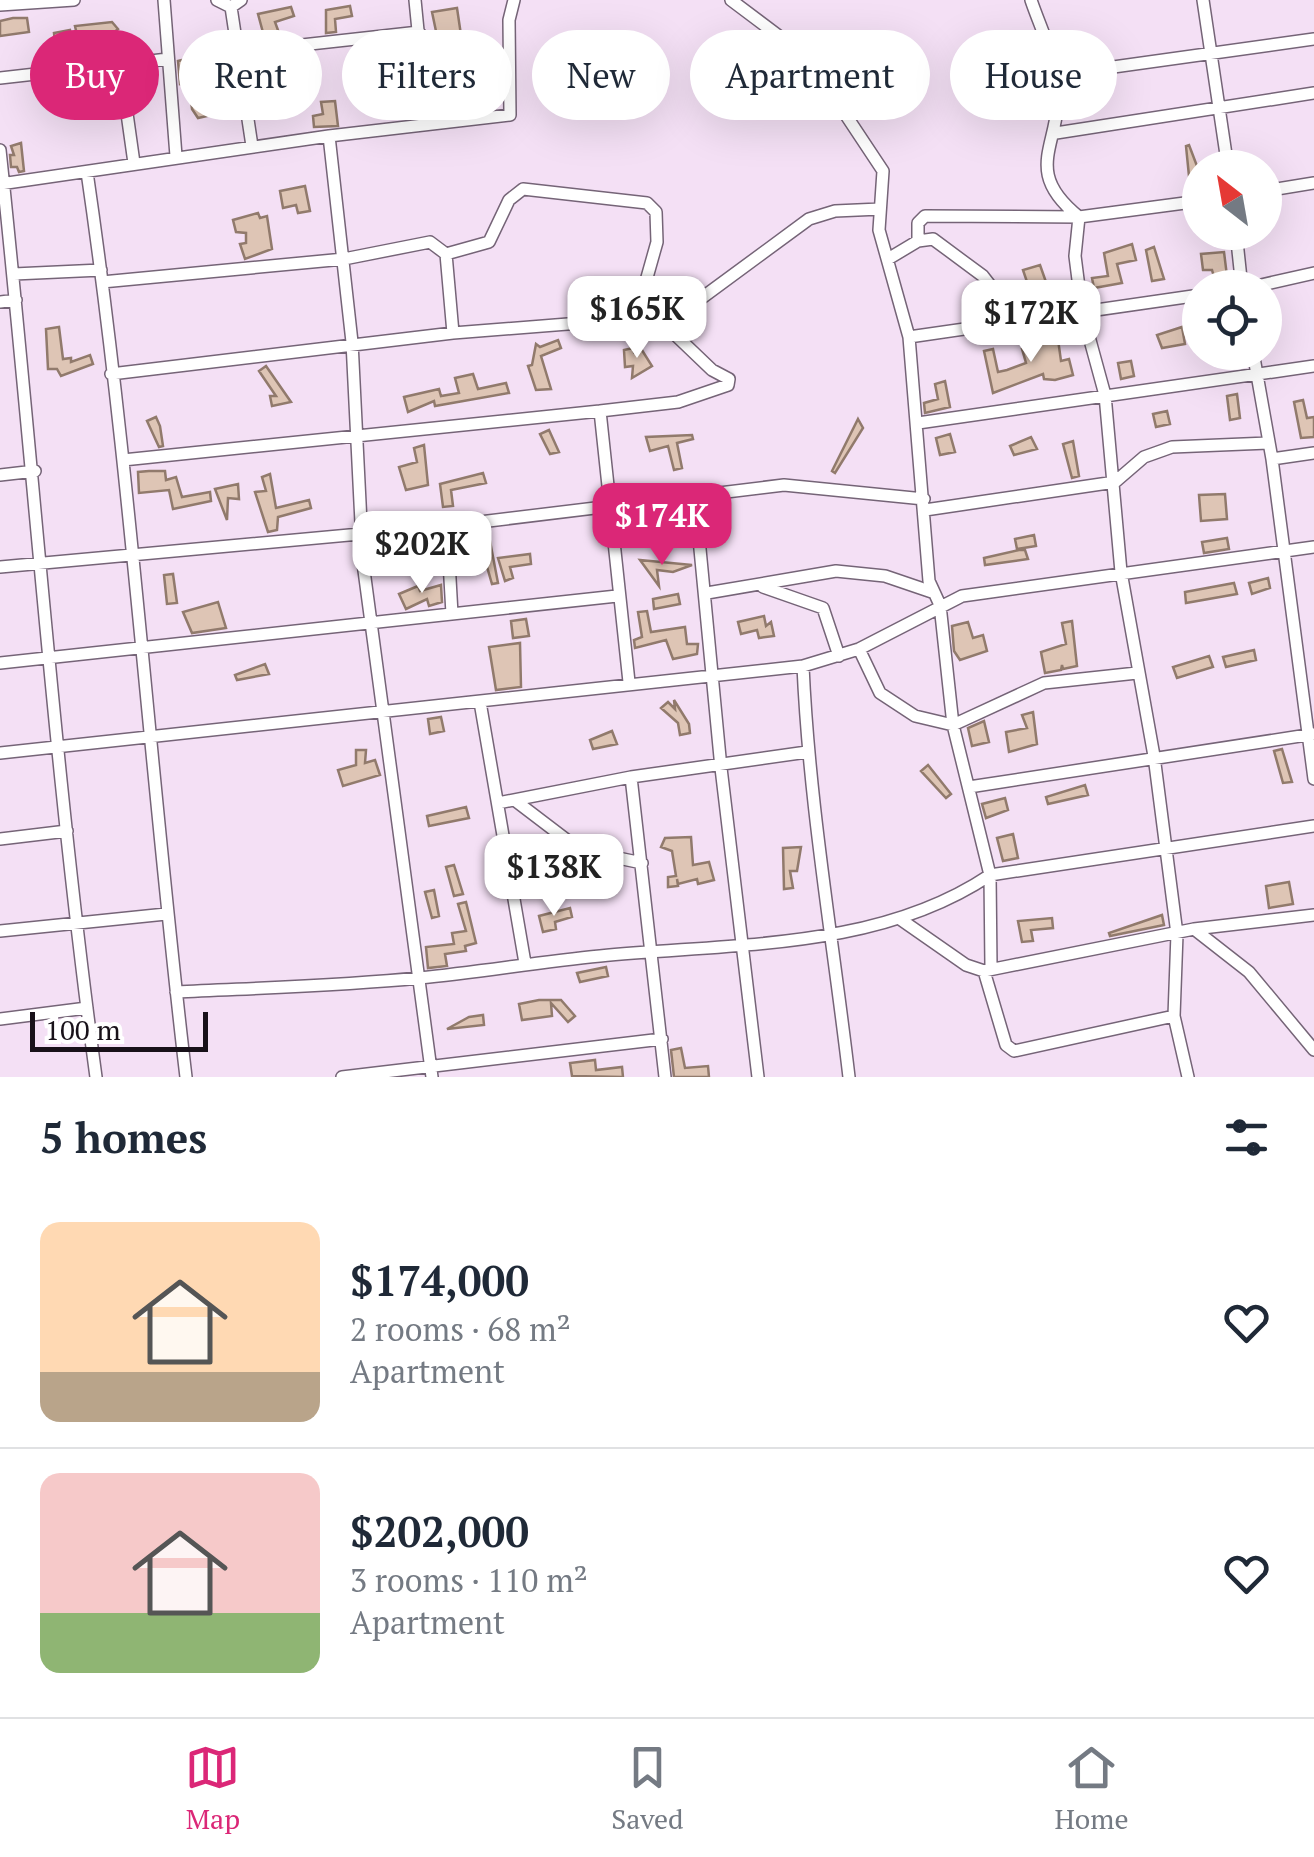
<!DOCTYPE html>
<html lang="en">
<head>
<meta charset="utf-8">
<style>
	body { margin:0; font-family:"PT Serif",serif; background:#f6f6f7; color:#1f2937; height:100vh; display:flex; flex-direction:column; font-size:38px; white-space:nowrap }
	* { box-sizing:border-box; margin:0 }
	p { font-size:32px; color:#747a83 }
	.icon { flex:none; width:55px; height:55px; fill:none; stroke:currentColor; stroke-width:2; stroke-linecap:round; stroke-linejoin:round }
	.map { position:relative; height:1077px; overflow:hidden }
	.panel { display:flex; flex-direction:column; background:#fff; flex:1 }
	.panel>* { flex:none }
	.hud { position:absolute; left:30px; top:30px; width:1255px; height:90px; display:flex; gap:20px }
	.needle { width:65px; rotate:329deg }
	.buttons { position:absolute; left:1182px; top:150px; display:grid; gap:20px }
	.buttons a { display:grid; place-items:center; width:100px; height:100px; border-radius:50%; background:#fff; box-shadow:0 10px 40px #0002; font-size:50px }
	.scale { position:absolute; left:30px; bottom:25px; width:178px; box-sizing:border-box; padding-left:10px; border:5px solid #181119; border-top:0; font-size:28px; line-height:35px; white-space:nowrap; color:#181119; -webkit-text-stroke:8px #fff; paint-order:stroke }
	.price { position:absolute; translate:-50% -85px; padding:0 22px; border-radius:20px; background:#fff; color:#222; font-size:32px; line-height:65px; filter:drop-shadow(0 2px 5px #0008) }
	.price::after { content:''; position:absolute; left:50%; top:60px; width:30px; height:22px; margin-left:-15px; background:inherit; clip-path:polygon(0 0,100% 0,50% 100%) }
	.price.active { background:#db2777; color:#fff }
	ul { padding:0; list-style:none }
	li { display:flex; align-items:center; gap:30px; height:250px; padding:0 40px }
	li+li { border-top:2px solid #e0e1e3 }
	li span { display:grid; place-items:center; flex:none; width:280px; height:200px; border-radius:20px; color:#555 }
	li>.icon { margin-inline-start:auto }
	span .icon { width:120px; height:120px; fill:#fffc; stroke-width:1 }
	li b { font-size:42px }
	h2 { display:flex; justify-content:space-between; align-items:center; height:120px; padding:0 40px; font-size:42px }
	.tag { padding:0 35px; border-radius:45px; background:#fff; box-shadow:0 10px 40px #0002; font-size:35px; line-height:90px }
	.tag.active { background:#db2777; color:#fff }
	.tab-bar { display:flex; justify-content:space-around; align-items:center; height:140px; border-top:2px solid #e0e1e3; background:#fff; font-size:28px; color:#747a83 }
	.tab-bar a { display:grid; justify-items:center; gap:5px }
	.tab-bar .active { color:#db2777 }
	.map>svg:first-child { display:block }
	.building { fill:#dec5b5; stroke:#917a6c; stroke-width:2.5 }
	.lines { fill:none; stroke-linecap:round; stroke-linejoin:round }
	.minor-casing { stroke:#756477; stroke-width:14 }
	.minor { stroke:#fff; stroke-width:11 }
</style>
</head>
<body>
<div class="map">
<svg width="1314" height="1077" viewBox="0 0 1314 1077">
	<rect width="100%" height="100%" fill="#f4e0f5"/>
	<path class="building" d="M 350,6 L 352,16 L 335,19 L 336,32 L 326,33 L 326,10 Z
		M 291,7 L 294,16 L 275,22 L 279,33 L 265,40 L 258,14 Z
		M 457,8 L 461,35 L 437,36 L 432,12 Z
		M 13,18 L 27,18 L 29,32 L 0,36 L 0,21 Z
		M 112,22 L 118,29 L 103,42 L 108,56 L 96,58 L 92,32 L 77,35 L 75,26 Z
		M 70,30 L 74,49 L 56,52 L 54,33 Z
		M 186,59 L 190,76 L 203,74 L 207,116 L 198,118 L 192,109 L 189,83 L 180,84 L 178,61 Z
		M 482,82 L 488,100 L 470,109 L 460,87 Z
		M 335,101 L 338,126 L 314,127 L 313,116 L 323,114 L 321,102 Z
		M 21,143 L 24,171 L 19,172 L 17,167 L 11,167 L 10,155 L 14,155 L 11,146 Z
		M 1189,145 L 1197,166 L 1198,175 L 1189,176 L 1186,146 Z
		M 305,186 L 310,211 L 298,213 L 296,205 L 283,208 L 280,191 Z
		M 258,213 L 260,218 L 267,216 L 272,249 L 245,259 L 240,244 L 246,243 L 246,233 L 236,232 L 233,220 Z
		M 1132,244 L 1136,260 L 1117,264 L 1122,283 L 1094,288 L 1092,278 L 1108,276 L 1104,253 Z
		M 1154,247 L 1164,279 L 1152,281 L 1146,250 Z
		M 1224,252 L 1227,276 L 1214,277 L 1212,270 L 1203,270 L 1201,254 Z
		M 1040,265 L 1046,282 L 1029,288 L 1023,270 Z
		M 1056,325 L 1061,361 L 1069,359 L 1073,375 L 1055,380 L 1044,379 L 1043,374 L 993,393 L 984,351 L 993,349 L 998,372 L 1007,370 L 1026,363 L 1022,349 L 1050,342 L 1048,326 Z
		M 59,327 L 63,359 L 71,358 L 71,362 L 90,355 L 93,364 L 61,376 L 57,369 L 48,369 L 46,329 Z
		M 1182,327 L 1185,344 L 1162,348 L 1157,335 Z
		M 558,340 L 561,348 L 541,356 L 551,389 L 536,390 L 528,366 L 532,365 L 536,344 L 540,347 Z
		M 640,347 L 652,366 L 632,378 L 633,366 L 625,367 L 624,350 L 633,348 L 634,352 Z
		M 1131,361 L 1134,376 L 1121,379 L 1118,363 Z
		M 266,366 L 291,402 L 272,406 L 270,396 L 276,396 L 259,371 Z
		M 473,374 L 478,389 L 506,383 L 509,393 L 435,406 L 434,401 L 408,412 L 404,397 L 439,389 L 441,396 L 459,393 L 455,378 Z
		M 945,381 L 950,407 L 925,413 L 924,403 L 938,399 L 935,384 Z
		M 1237,394 L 1240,418 L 1230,420 L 1227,396 Z
		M 1303,400 L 1307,418 L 1314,417 L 1314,437 L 1301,438 L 1294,402 Z
		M 1167,411 L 1170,424 L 1156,427 L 1153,414 Z
		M 156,417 L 160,426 L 163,446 L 159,447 L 147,421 Z
		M 858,419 L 863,428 L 835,473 L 832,471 Z
		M 549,430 L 559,452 L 550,454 L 540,434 Z
		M 950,434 L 955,452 L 940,455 L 936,438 Z
		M 692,435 L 693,439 L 677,443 L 682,468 L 674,470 L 668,446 L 650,451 L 646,437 Z
		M 1031,437 L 1037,449 L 1014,455 L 1010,446 Z
		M 1073,441 L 1079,476 L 1072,478 L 1063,444 Z
		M 424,445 L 428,485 L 406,490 L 399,467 L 417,462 L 414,448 Z
		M 149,471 L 165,471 L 166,480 L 176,477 L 182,497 L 210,492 L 211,501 L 173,509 L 169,490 L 139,493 L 138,472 Z
		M 483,473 L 486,483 L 451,490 L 453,506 L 443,507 L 440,484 Z
		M 270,474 L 276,508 L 309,500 L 311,508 L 278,517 L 277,530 L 268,532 L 255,492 L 266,491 L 262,477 Z
		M 238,484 L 239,499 L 228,498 L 227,520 L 215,489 Z
		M 1225,494 L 1227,519 L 1201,521 L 1199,495 Z
		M 1034,535 L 1036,546 L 1017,549 L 1015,539 Z
		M 489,536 L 498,583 L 492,584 L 479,539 Z
		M 1227,538 L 1229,549 L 1204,553 L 1202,542 Z
		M 1019,550 L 1025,550 L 1028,559 L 985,565 L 984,558 Z
		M 423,552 L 427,568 L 409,573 L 404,557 Z
		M 530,554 L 531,564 L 510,567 L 513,578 L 505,581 L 498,558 Z
		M 640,560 L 692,565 L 673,572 L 657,570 L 659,586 Z
		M 173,574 L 177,603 L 167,604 L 164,575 Z
		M 1268,578 L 1270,588 L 1252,594 L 1249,583 Z
		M 1234,583 L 1237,594 L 1186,603 L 1185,592 Z
		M 441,585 L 442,602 L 429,606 L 427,599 L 406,609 L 399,594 L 418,586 L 420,591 Z
		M 678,594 L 680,604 L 654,609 L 653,599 Z
		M 218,602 L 226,628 L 192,633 L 183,612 Z
		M 647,611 L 651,632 L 685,627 L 687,644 L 698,644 L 697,654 L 673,659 L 666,640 L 635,648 L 634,640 L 642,637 L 638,612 Z
		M 764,616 L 766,626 L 771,622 L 774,636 L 759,638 L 757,630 L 741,634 L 738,622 Z
		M 526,619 L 529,636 L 513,638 L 511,621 Z
		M 1072,621 L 1077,666 L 1063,669 L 1062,665 L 1061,670 L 1045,673 L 1041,652 L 1066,644 L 1062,623 Z
		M 968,622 L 973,638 L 983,635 L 987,651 L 960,660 L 954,651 L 952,626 Z
		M 520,643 L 521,687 L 496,690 L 489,647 Z
		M 1254,650 L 1256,660 L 1226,667 L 1223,657 Z
		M 1209,656 L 1213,667 L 1177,678 L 1173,667 Z
		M 265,664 L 269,674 L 237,680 L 235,675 Z
		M 674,700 L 689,724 L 690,733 L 680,735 L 678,723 L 661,708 L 668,702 L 675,709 Z
		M 1033,712 L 1037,744 L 1009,752 L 1006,732 L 1027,728 L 1022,715 Z
		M 441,717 L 444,731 L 430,734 L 428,719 Z
		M 984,721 L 989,742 L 972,746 L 968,728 Z
		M 612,731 L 617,744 L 593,749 L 590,740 Z
		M 1282,749 L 1292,782 L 1283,783 L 1274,751 Z
		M 356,750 L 366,750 L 365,763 L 375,760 L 380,775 L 343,786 L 338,770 L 356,765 Z
		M 928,765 L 951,794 L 946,798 L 921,771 Z
		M 1085,785 L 1088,795 L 1048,804 L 1046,797 Z
		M 1005,798 L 1008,810 L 986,818 L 982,804 Z
		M 466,807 L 469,818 L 429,826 L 427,816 Z
		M 1013,834 L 1018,858 L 1003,861 L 997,838 Z
		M 691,837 L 693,865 L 709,862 L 714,880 L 698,884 L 697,879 L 678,884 L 677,879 L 678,886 L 668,887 L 668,877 L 676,876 L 672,851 L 661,847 L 665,838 Z
		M 801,847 L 797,871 L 790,871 L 793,888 L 784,889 L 783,848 Z
		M 454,865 L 463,894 L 454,896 L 446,867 Z
		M 1289,882 L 1293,904 L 1269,908 L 1266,886 Z
		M 434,890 L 439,916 L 432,918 L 425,892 Z
		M 466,902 L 476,943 L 465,946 L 466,951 L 445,954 L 447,966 L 428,968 L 426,947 L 454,944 L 452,933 L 466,931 L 458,904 Z
		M 570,908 L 572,917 L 555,922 L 556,929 L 543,932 L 539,916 Z
		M 1162,915 L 1164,925 L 1110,936 L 1109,933 Z
		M 1052,918 L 1053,928 L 1031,930 L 1033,941 L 1022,942 L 1018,921 Z
		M 606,967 L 608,976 L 580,982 L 577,973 Z
		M 539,1000 L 561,1000 L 575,1016 L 568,1022 L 551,1003 L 552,1016 L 522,1020 L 519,1004 Z
		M 483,1015 L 484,1025 L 447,1029 L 469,1017 Z
		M 681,1048 L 685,1068 L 708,1066 L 709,1077 L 674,1077 L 671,1050 Z
		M 595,1060 L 596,1070 L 622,1067 L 623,1077 L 572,1076 L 570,1063 Z"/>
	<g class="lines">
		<defs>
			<path id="minor" d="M 164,0 L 176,156
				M 217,0 L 231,7 L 241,0
				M 415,0 L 427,122
				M 731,0 L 808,58 L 883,171 L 879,230 L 909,337
				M 1031,0 C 1039,24 1052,50 1056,75 C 1068,142 1016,166 1079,217 L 1075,256 L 1082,311 L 1105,395 L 1121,572 L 1154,756 L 1177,934 L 1174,1016 L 1188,1077
				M 1203,0 L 1228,168
				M 0,5 L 74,0
				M 231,7 L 252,146
				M 238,52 L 419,32
				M 120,64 L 134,163
				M 1056,75 L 1314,39
				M 0,78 L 168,59
				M 1056,133 L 1314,93
				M 329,136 L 510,115 L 509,20 L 514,0
				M 0,150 C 33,459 54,769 96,1077
				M 87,172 C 131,472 150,775 186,1077
				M 0,184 L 329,136 L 352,342 L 363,563 L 432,1077
				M 1265,191 L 1314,183
				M 1236,232 L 1242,288
				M 918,241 L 918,223 L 925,216 L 1079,217 L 1200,201
				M 446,254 L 489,242 L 509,200 L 523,189 L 647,203 L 656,212 L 657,242 L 635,320
				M 888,259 L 918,241 L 933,239 L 983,276 L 1017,320
				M 14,274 L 101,270
				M 102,282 L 344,259 L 430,242 L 446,254 L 453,333
				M 1248,288 L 1314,273
				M 0,302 L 16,300
				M 1253,352 L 1272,459 L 1314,779
				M 111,374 L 453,333 L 618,320 L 665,325 L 809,219 L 835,211 L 880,209
				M 600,411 L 678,402 L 728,385 L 729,379 L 712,370 L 665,325
				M 918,423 L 1314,366
				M 1272,459 L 1314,453
				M 123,460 L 600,411 L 629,682
				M 0,475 L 35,471
				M 695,497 L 721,768 L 758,1077
				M 925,510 L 1115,482 L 1144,457 L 1172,447 L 1268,443
				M 447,526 L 452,614
				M 0,567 L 447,526 L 784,485 L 924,499
				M 763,587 L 823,608 L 839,656
				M 707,593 L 836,571 L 885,576 L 932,592
				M 859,649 L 880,693 L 915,716 L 953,725 L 1044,683 L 1137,673
				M 0,663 L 617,596
				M 803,666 C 809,803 833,940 849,1077
				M 480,702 L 525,963
				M 0,753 L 803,666 L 859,649 L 962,596 L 1314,547
				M 631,777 L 665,1077
				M 969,787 L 1314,734
				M 517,802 L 580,850 L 642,863
				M 498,803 L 631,777 L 807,752
				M 0,839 L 67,831
				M 900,919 L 966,965 L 984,971 L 1194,929 L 1314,915
				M 1194,929 L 1249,972 L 1314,1050
				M 0,931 L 166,914
				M 991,967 L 990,875 L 953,725 L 940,605 L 929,581 L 909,337 L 1200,295
				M 984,971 L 1006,1045 L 1014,1051 L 1174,1016
				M 176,992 C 257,988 338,986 419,978 C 479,972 539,962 600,956 C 730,943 877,951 990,875 L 1314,826
				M 0,1019 L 87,1008
				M 342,1077 L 662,1039"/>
		</defs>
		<use href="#minor" class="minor-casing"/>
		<use href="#minor" class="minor"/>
	</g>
</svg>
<div class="buttons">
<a><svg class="needle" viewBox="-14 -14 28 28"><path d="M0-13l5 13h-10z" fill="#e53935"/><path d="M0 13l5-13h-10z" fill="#747a83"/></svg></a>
<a><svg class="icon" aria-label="locate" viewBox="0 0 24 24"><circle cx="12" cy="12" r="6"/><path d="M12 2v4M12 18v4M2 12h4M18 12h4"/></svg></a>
</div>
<div class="scale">100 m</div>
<b class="price" style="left:637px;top:361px">$165K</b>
<b class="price" style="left:1031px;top:365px">$172K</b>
<b class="price active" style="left:662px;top:568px">$174K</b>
<b class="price" style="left:422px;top:596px">$202K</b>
<b class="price" style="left:554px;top:919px">$138K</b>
<div class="hud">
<a class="tag active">Buy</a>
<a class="tag">Rent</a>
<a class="tag">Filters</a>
<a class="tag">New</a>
<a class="tag">Apartment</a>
<a class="tag">House</a>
</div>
</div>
<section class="panel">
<h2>5 homes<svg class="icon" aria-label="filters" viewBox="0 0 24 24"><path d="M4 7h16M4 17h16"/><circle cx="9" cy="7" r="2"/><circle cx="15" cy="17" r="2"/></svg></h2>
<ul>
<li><span style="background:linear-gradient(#ffd9b3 75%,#b9a48a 0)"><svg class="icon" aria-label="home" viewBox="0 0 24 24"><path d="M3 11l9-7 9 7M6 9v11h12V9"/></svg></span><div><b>$174,000</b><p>2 rooms · 68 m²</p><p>Apartment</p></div><svg class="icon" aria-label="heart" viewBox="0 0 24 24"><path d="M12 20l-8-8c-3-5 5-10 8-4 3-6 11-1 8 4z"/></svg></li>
<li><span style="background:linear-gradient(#f6c9c9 70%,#8fb573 0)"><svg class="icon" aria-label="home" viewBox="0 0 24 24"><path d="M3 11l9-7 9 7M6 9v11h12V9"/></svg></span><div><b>$202,000</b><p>3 rooms · 110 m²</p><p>Apartment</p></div><svg class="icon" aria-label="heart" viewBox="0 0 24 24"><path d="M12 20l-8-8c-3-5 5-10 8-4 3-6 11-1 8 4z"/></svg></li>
</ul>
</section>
<nav class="tab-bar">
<a class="active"><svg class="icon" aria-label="map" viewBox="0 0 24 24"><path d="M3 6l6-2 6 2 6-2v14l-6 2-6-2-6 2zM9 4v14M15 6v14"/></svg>Map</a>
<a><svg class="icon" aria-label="saved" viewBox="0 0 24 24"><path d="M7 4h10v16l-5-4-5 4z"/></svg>Saved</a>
<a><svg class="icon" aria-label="home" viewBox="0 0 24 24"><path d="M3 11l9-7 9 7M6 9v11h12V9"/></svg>Home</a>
</nav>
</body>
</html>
